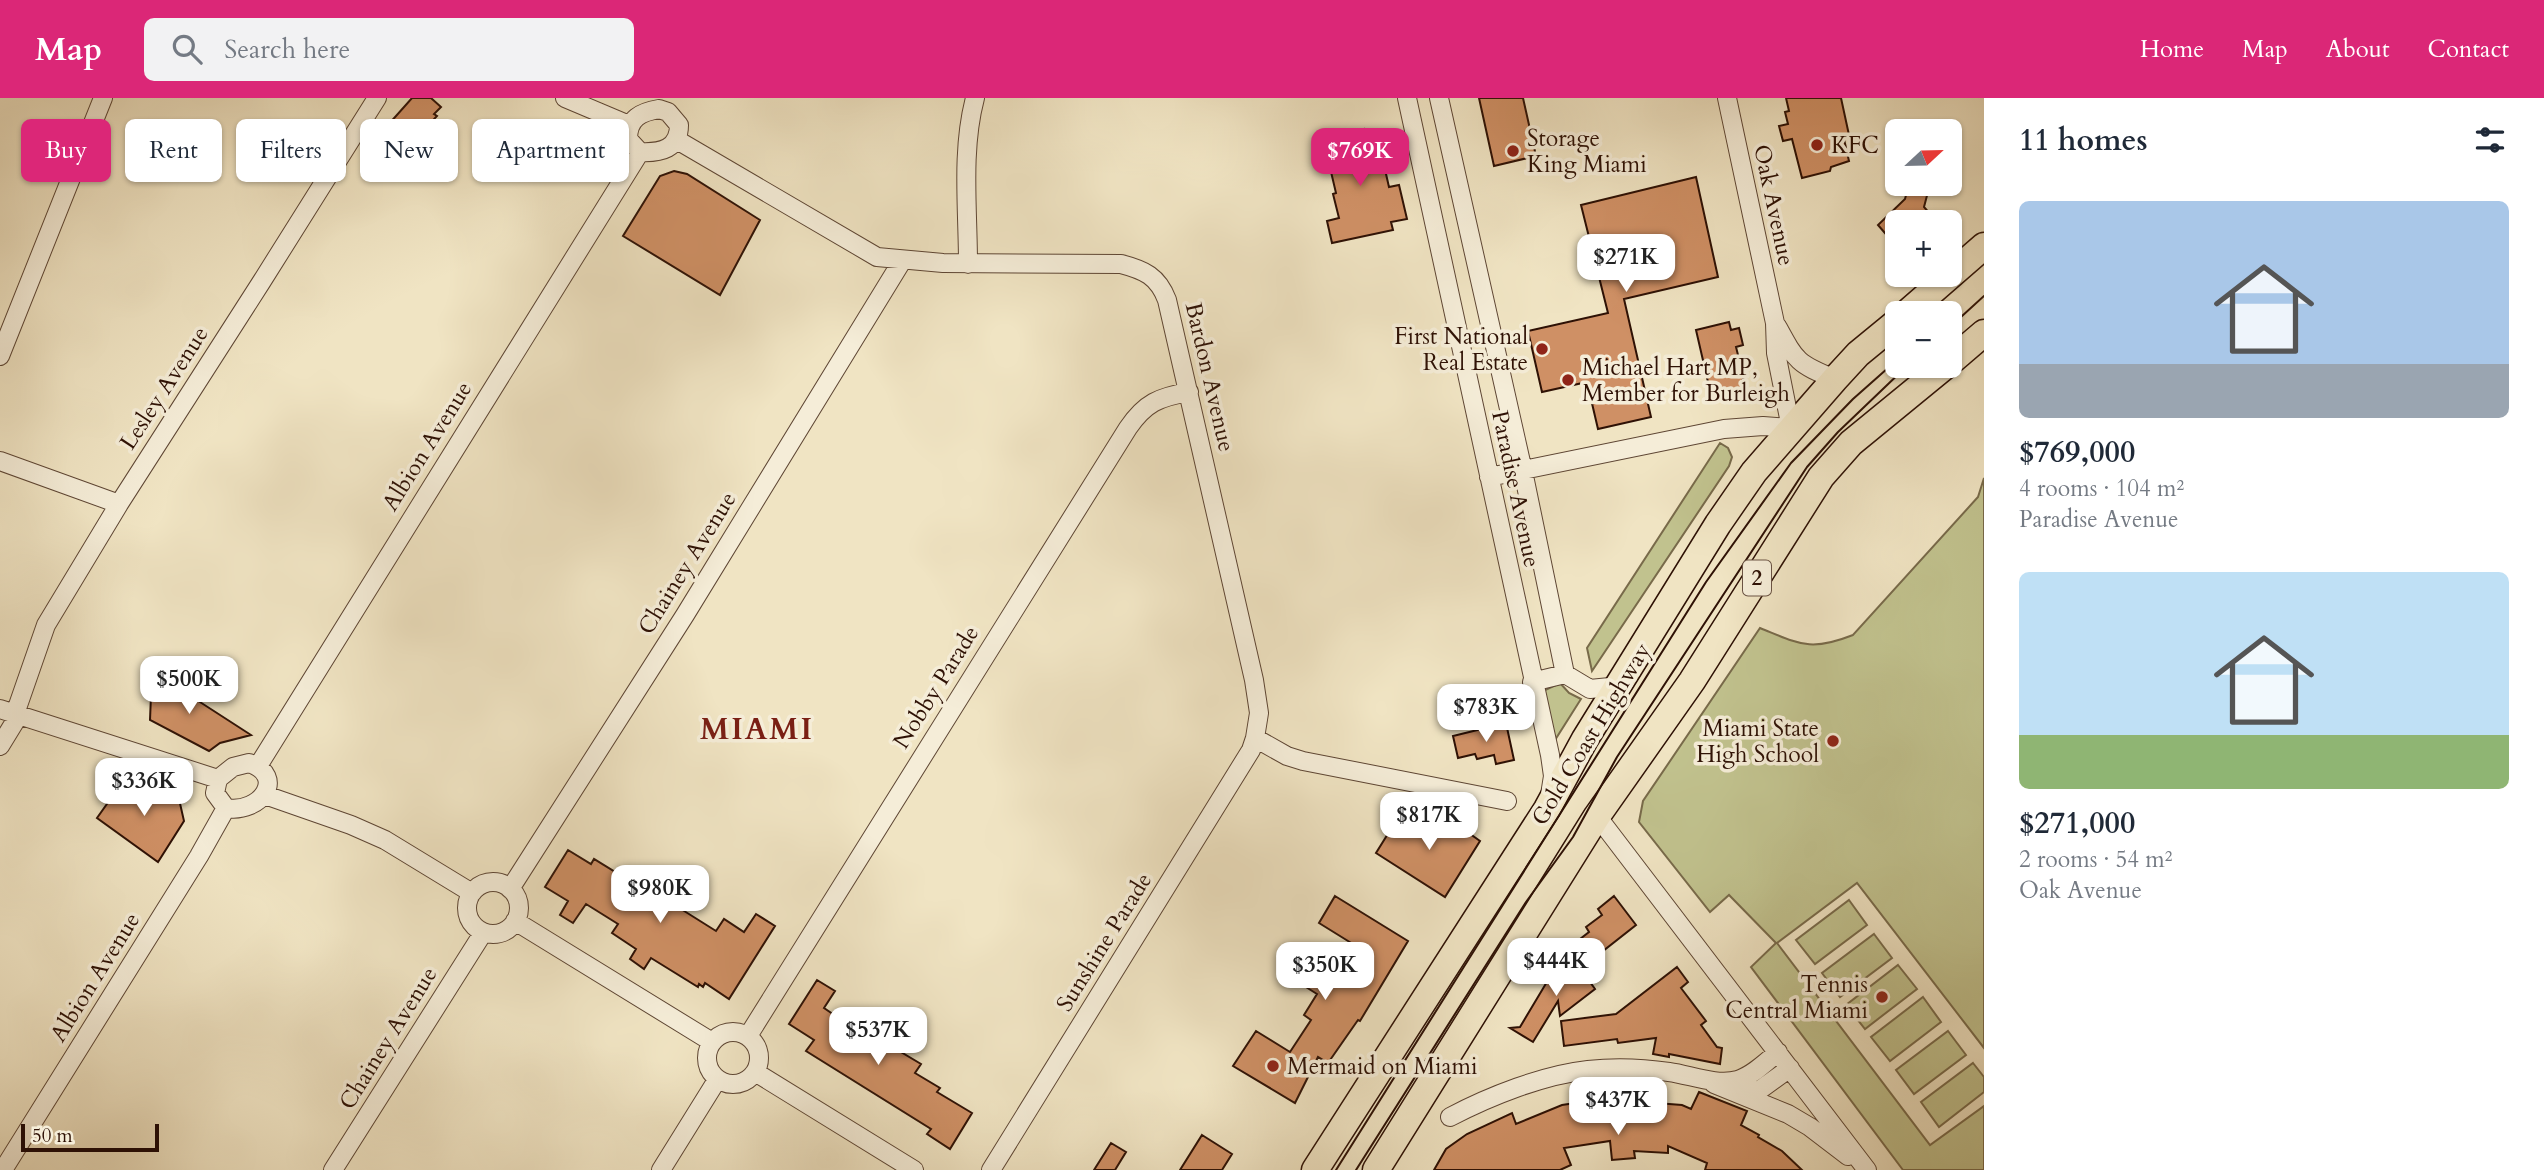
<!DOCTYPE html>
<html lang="en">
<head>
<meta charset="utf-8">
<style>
	body { margin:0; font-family:Cardo,serif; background:#f2f2f3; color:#1f2937; height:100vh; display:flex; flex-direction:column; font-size:26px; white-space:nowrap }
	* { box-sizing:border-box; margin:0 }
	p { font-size:23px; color:#747a83 }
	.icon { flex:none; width:38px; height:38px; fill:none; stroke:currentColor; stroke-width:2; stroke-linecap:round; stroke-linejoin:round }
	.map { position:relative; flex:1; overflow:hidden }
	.panel { display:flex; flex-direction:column; background:#fff; width:560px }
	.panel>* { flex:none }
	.top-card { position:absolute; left:21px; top:21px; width:665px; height:63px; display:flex; gap:14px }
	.needle { width:46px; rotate:68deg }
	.buttons { position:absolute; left:1885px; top:21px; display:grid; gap:14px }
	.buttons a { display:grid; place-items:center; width:77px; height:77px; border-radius:10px; background:#fff; box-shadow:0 2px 5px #0004; font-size:35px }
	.scale { position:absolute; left:21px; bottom:18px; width:138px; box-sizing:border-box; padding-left:7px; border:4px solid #2e1105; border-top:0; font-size:19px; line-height:24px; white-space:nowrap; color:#2e1105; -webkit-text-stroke:5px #f5edd8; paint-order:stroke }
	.price { position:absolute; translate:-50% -60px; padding:0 16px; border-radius:14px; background:#fff; color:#222; font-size:23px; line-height:46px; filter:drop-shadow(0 2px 4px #0008) }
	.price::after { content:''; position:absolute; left:50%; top:42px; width:21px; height:16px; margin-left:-10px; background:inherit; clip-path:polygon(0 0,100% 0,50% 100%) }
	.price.selected { background:#db2777; color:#fff }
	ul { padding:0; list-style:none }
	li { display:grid; align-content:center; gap:14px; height:371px; padding:0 35px }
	li span { display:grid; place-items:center; height:217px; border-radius:10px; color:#555 }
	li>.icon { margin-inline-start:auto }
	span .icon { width:126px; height:126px; fill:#fffc; stroke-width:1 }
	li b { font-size:30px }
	h2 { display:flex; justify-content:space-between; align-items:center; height:84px; padding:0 35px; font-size:30px }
	.tag { padding:0 24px; border-radius:10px; background:#fff; box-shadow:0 2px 5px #0004; font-size:24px; line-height:63px }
	.tag.selected { background:#db2777; color:#fff }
	header { display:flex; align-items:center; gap:42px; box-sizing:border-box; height:98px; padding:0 35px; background:#db2777; color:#fff }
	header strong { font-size:33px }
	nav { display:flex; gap:38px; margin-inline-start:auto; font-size:24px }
	.search { width:490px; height:63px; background:#f2f2f3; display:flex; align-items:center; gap:18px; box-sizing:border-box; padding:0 24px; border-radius:10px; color:#747a83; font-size:26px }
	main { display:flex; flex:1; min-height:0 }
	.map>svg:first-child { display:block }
	.green { fill:#c1c28e; stroke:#786a4a; stroke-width:2 }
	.building { fill:#cf9065; stroke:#2e1105; stroke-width:2 }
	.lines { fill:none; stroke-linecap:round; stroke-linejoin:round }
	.minor-casing { stroke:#5e4634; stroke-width:20 }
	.highway-casing { stroke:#2e1105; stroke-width:29 }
	.minor { stroke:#f5edd8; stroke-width:18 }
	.highway { stroke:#f0e4c3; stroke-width:26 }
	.tram { stroke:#2e1105; stroke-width:2 }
	.poi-dot { fill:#8f2418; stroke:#f5edd8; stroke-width:2.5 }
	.labels { text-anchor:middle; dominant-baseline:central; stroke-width:7; stroke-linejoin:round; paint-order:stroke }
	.shield { fill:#f5edd8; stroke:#6a5344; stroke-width:2 }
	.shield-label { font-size:21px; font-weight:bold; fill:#2e1105 }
	.poi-label { font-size:23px; fill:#2e1105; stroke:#f5edd8; text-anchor:start }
	.street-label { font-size:23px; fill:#2e1105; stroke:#f5edd8 }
	.district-label { font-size:30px; font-weight:bold; letter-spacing:2px; fill:#7a1f14; stroke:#f5edd8 }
</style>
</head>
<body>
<header>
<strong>Map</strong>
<div class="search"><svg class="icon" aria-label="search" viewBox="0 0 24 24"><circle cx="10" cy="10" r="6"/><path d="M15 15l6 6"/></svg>Search here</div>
<nav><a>Home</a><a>Map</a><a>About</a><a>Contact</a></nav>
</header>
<main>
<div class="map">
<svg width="1984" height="1072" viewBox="0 0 1984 1072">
	<rect width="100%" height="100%" fill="#f0e4c3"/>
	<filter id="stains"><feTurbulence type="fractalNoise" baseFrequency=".00286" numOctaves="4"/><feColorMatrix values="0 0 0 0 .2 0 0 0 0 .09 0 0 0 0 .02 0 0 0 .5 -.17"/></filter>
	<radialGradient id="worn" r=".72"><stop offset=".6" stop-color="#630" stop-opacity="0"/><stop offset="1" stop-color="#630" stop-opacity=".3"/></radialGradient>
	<path class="green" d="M 1720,345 L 1728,350 L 1732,359 L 1729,368 L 1592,573 L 1587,550 Z
		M 1984,380 L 1984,950 L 1857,785 L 1777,845 L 1930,1047 L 1984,1008 L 1984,1072 L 1903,1072 L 1751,869 L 1776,845 L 1729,797 L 1710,814 L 1639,724 L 1643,703 L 1760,530 C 1800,546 1810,554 1853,537 L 1978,399 Z
		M 1560,585 L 1569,595 L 1581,601 L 1555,642 L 1541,594 Z
		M 1849,802 L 1867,827 L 1815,866 L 1796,842 Z
		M 1874,836 L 1892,860 L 1840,899 L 1822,875 Z
		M 1898,867 L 1917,891 L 1865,931 L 1846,907 Z
		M 1923,899 L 1941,924 L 1890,963 L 1871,939 Z
		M 1948,933 L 1966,957 L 1914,996 L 1896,972 Z
		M 1973,965 L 1984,979 L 1984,994 L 1939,1029 L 1921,1004 Z"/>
	<path class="building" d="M 412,0 L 431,0 L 441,9 L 434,16 L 437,18 L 410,47 L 388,27 Z
		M 1479,0 L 1523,0 L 1536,58 L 1494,68 Z
		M 1786,0 L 1841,0 L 1849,37 L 1843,37 L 1849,63 L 1831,69 L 1830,73 L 1802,80 L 1792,41 L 1783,43 L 1779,28 L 1788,26 L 1785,14 L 1789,13 Z
		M 1364,31 L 1367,42 L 1373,41 L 1376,55 L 1381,54 L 1389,89 L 1399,87 L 1407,121 L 1391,124 L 1393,132 L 1332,145 L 1327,123 L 1339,120 L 1333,96 L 1336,95 L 1328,61 L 1320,63 L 1316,42 Z
		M 674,73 L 687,76 L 760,122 L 720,197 L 623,138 L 660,78 Z
		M 1696,79 L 1718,179 L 1624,201 L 1651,319 L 1598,331 L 1587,284 L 1542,294 L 1528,233 L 1608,215 L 1581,107 Z
		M 1909,86 L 1930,86 L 1924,109 L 1937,124 L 1897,124 L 1897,149 L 1878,127 L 1905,101 Z
		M 1729,224 L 1731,232 L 1739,230 L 1743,247 L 1736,249 L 1744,281 L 1742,282 L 1743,290 L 1711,297 L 1696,232 Z
		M 152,573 L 251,637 L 220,645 L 209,653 L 150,622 Z
		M 1506,625 L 1514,662 L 1496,666 L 1494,657 L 1477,661 L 1475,656 L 1458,660 L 1453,638 Z
		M 124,682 L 179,701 L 184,723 L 158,764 L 97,720 Z
		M 1399,718 L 1463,731 L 1480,743 L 1445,799 L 1376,755 Z
		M 568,752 L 591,766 L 594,761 L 617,775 L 620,770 L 668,800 L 670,797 L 684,806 L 681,811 L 716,833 L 724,821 L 744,834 L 756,816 L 775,828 L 729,901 L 705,885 L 703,889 L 699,886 L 698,889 L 651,860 L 644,871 L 630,861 L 636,851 L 612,835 L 618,826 L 586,806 L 573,825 L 560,817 L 568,803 L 545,789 Z
		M 1335,798 L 1408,843 L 1360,923 L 1358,922 L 1328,965 L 1318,959 L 1295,1005 L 1233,968 L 1256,933 L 1290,954 L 1311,922 L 1304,917 L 1317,896 L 1282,874 L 1294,849 L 1352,885 L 1369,856 L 1319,825 Z
		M 1614,798 L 1636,827 L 1589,864 L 1575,845 L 1589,834 L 1586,829 L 1602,817 L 1598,811 Z
		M 1560,862 L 1585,877 L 1595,891 L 1560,918 L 1558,903 L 1533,944 L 1510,930 L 1520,929 Z
		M 1677,869 L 1688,884 L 1681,890 L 1706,923 L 1701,927 L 1717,949 L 1722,950 L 1720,966 L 1669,956 L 1669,959 L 1653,956 L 1656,940 L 1618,945 L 1617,941 L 1564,948 L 1561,923 L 1616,916 Z
		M 817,882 L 835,893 L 824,910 L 874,944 L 879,937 L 898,949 L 896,951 L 921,966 L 915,975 L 940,990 L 937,994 L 972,1015 L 950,1051 L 927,1036 L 931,1031 L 806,953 L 814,942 L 789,926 Z
		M 1699,994 L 1747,1013 L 1741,1027 L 1759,1037 L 1758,1039 L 1782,1053 L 1802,1072 L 1705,1072 L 1707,1065 L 1668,1048 L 1668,1055 L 1634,1053 L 1635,1060 L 1612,1062 L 1610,1043 L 1564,1050 L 1571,1067 L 1560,1072 L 1434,1072 L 1446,1051 L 1467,1036 L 1512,1015 L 1516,1026 L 1562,1007 L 1629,997 L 1630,1003 L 1682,1007 L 1691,1011 Z
		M 1202,1037 L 1232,1056 L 1222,1072 L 1180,1072 Z
		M 1111,1045 L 1126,1054 L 1115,1072 L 1094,1072 Z"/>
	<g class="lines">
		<defs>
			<path id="minor" d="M 565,0 L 629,27
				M 1407,0 L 1550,657 L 1553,678 L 1550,697
				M 1439,0 L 1523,373 L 1565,576 L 1590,591 L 1620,588
				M 659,11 L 668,14 L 679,27 C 679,51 661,55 640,54 L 628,41 C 628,20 641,14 659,11 Z
				M 677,42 L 877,159 L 943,165 L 1121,166 C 1144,172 1158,178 1167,202 L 1254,582 L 1259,615 L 1255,640 L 1287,658 L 1303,663 L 1507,703
				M 968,166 C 968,111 961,53 975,0
				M 1777,228 C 1796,263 1797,266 1835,281
				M 0,258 L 103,0
				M 0,363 L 119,406
				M 1489,379 L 1724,331 L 1763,328 L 1791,330 L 1776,255 L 1775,225 L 1727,0
				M 1532,584 L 1565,576
				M 0,611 L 218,681
				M 15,616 L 46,527 L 119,406 L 262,183 L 377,0
				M 0,648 L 19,617
				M 249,665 C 287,678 261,716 226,710 L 215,695 L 218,681 L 233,669 Z
				M 258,668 L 640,54
				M 265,697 L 351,727 L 385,742 L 472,795
				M 1597,718 L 1867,1072
				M467 810a26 26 0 1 1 52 0a26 26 0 1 1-52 0Z
				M 510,791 L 685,517 L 902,163
				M 515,823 L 712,944
				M707 960a26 26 0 1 1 52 0a26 26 0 1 1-52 0Z
				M 748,938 L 1128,330 C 1145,305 1159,299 1189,294
				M 755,974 L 914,1072
				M 1714,986 L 1788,1016 L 1810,1029 L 1848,1058
				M 1742,997 L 1761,991 L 1790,970
				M 1450,1019 C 1490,998 1543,977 1588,972 C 1615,969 1642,970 1669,974 C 1691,977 1716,988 1738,982 C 1753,977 1766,964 1778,954
				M 3,1072 L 199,758 L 226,710
				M 333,1072 L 483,835
				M 661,1072 L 717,982
				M 991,1072 L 1251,652 L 1255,640"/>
			<path id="highway" d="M 1907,215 L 1984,148
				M 1950,264 L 1984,235
				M 1315,1072 L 1547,711 L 1585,641 L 1718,426 L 1754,374 L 1835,281 L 1858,256 L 1897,224
				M 1376,1072 L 1597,718 L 1692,583 L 1821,379 L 1851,345 L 1945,268"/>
		</defs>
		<use href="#minor" class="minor-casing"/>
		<use href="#highway" class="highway-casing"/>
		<use href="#minor" class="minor"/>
		<use href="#highway" class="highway"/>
		<path class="tram" d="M 1950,229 L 1984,198
			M 1336,1072 L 1706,484 L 1791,365 L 1853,301 L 1897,262
			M 1356,1072 L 1526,804 L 1573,739 L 1617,659 L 1807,369 L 1838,334 L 1907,268"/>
	</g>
	<g class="poi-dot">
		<circle cx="1817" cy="47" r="7"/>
		<circle cx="1513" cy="53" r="7"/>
		<circle cx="1542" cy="251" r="7"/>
		<circle cx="1568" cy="282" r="7"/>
		<circle cx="1833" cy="643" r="7"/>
		<circle cx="1882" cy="899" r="7"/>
		<circle cx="1273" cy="968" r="7"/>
	</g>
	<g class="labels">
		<rect class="shield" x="1743" y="462.5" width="28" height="35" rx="5"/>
		<g class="shield-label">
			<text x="1757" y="480">2</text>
		</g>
		<g class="poi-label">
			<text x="1527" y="40">Storage<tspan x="1527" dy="26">King Miami</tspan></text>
			<text x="1831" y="47">KFC</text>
			<text x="1528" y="238" text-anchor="end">First National<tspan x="1528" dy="26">Real Estate</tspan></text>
			<text x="1582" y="269">Michael Hart MP,<tspan x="1582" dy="26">Member for Burleigh</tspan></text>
			<text x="1819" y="630" text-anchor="end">Miami State<tspan x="1819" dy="26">High School</tspan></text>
			<text x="1868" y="886" text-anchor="end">Tennis<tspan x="1868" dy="26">Central Miami</tspan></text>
			<text x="1287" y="968">Mermaid on Miami</text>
		</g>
		<g class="street-label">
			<text transform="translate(1774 107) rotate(78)">Oak Avenue</text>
			<text transform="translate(1210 279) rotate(77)">Bardon Avenue</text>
			<text transform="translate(164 290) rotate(-57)">Lesley Avenue</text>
			<text transform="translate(427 348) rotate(-58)">Albion Avenue</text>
			<text transform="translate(1516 391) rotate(78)">Paradise Avenue</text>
			<text transform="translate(687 465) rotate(-58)">Chainey Avenue</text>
			<text transform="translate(936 589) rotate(-58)">Nobby Parade</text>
			<text transform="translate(1591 636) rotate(-59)">Gold Coast Highway</text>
			<text transform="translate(1104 844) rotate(-58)">Sunshine Parade</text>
			<text transform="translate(95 879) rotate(-58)">Albion Avenue</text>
			<text transform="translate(388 940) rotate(-58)">Chainey Avenue</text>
		</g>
		<g class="district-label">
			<text x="757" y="631">MIAMI</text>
		</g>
	</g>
	<rect width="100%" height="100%" filter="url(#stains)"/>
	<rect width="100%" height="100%" fill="url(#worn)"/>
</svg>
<div class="buttons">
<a><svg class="needle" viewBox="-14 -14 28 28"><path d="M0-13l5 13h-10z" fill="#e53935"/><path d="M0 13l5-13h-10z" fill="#747a83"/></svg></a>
<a>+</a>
<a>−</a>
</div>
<div class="scale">50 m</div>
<b class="price selected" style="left:1360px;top:90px">$769K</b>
<b class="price" style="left:1626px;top:196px">$271K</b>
<b class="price" style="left:189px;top:618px">$500K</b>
<b class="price" style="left:1486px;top:646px">$783K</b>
<b class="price" style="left:144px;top:720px">$336K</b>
<b class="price" style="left:1429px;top:754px">$817K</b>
<b class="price" style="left:660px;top:827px">$980K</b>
<b class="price" style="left:1556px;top:900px">$444K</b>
<b class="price" style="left:1325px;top:904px">$350K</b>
<b class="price" style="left:878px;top:969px">$537K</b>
<b class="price" style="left:1618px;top:1039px">$437K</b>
<div class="top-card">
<a class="tag selected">Buy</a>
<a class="tag">Rent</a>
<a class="tag">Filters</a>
<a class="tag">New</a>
<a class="tag">Apartment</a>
</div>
</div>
<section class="panel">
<h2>11 homes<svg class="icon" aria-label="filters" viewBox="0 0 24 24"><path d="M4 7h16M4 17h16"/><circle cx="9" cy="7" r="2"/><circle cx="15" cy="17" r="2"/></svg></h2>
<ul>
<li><span style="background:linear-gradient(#a9c7e8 75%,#9aa5b1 0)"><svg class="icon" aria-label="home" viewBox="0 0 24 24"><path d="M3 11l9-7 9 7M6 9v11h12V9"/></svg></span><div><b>$769,000</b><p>4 rooms · 104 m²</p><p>Paradise Avenue</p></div></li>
<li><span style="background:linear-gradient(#bfe0f5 75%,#8fb573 0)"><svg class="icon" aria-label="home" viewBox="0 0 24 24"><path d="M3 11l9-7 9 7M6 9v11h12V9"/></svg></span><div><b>$271,000</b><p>2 rooms · 54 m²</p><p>Oak Avenue</p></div></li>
</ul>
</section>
</main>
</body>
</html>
